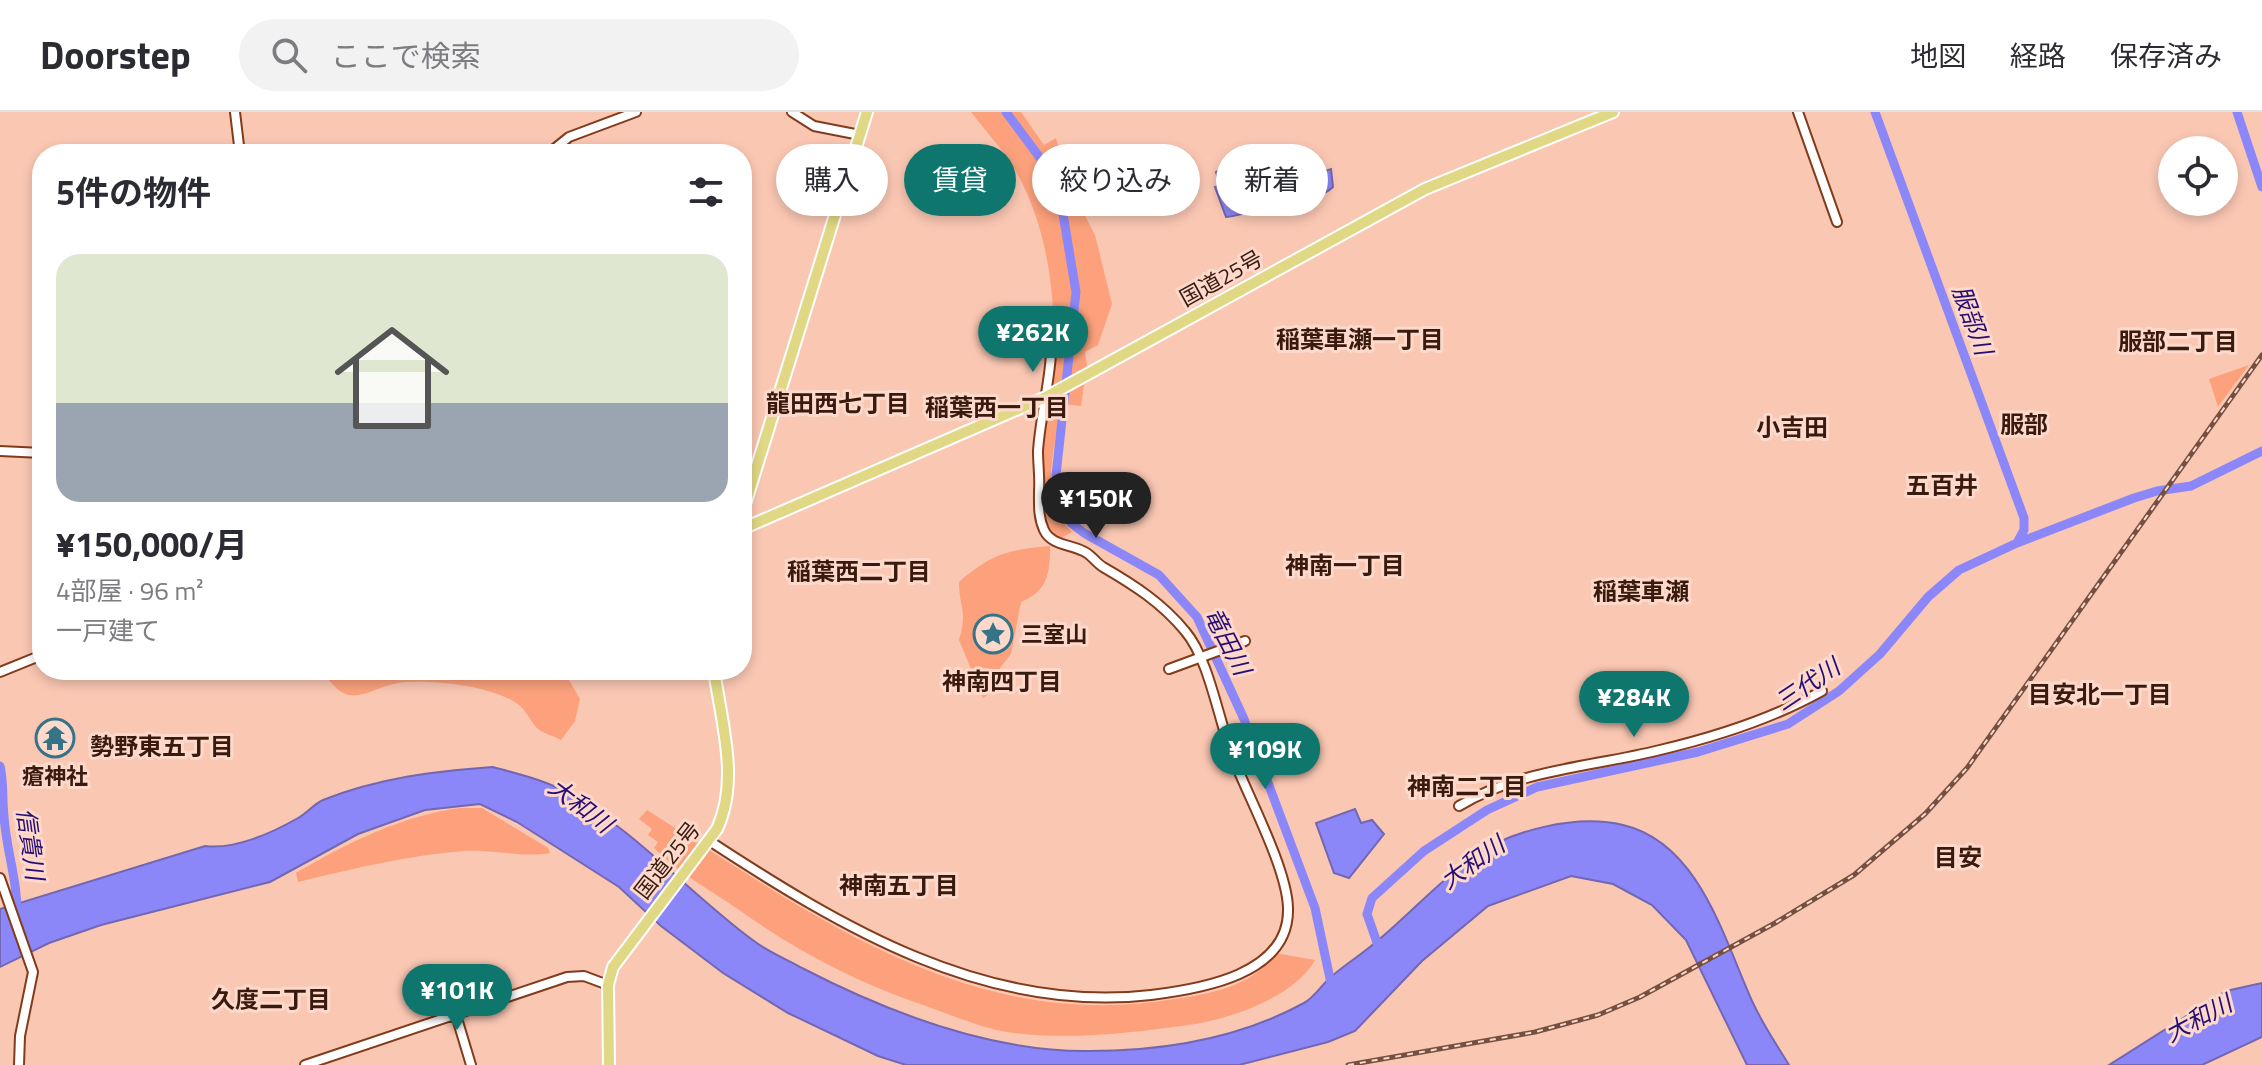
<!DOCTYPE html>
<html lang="ja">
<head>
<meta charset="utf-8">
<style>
	body { margin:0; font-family:"Titillium Web","Noto Sans JP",sans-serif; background:#f2f2f3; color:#2b2b33; height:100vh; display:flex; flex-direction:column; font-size:30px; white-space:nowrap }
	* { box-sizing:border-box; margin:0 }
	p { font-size:26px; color:#7c7c81 }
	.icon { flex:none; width:44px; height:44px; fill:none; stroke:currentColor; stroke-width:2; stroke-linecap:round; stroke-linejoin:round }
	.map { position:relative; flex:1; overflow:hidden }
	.side { position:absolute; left:32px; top:32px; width:720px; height:536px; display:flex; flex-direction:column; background:#fff; border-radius:32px; box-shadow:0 4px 12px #0003 }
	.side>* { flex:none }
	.top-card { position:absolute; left:776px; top:32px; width:760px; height:72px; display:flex; gap:16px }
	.controls { position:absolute; left:2158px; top:24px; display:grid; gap:16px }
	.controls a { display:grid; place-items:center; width:80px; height:80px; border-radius:50%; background:#fff; box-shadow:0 4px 12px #0003; font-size:40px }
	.price { position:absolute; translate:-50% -68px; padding:0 18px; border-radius:28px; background:#0f766e; color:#fff; font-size:26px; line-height:52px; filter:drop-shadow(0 2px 4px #0008) }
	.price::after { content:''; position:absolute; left:50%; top:48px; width:24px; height:18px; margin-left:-12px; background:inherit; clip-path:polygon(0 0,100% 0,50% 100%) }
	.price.selected { background:#222; color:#fff }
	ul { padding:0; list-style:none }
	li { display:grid; align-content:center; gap:16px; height:424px; padding:0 24px }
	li+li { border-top:2px solid #e1e1e2 }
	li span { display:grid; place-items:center; height:248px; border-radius:24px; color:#555 }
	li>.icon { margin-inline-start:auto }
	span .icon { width:144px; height:144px; fill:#fffc; stroke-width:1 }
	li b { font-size:34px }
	h2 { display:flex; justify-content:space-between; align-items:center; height:96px; padding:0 24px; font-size:34px }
	.chip { padding:0 28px; border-radius:36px; background:#fff; box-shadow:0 4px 12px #0003; font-size:28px; line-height:72px }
	.chip.selected { background:#0f766e; color:#fff }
	header { display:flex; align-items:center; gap:48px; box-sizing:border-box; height:112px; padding:0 40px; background:#fff; border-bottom:2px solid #e1e1e2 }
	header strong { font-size:38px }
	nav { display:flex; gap:44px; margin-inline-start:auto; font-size:28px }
	.search { width:560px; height:72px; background:#f2f2f3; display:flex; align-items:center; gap:20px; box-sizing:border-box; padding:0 28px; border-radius:44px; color:#7c7c81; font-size:30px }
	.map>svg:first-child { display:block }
	.green { fill:#fca17c }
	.water { fill:#8c87f8; stroke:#7366b2; stroke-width:2 }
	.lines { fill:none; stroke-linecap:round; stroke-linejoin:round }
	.river { stroke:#8c87f8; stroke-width:9 }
	.secondary-casing { stroke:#823b1b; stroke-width:12 }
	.highway-casing { stroke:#fff; stroke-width:14 }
	.secondary { stroke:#fff; stroke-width:8 }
	.highway { stroke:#e1d885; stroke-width:10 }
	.rail-casing { stroke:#755041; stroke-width:5 }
	.rail { stroke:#fcd9cb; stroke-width:2; stroke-dasharray:6; stroke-linecap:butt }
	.labels { text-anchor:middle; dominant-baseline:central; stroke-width:6; stroke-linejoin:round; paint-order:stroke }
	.street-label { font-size:22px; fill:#391a0d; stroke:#fcd9cb }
	.poi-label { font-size:22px; font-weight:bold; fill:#391a0d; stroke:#fcd9cb; text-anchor:start }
	.water-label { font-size:24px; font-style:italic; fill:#280d73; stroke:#fcd9cb }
	.neighbourhood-label { font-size:24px; font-weight:bold; fill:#391a0d; stroke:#fcd9cb }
</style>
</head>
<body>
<header>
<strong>Doorstep</strong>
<div class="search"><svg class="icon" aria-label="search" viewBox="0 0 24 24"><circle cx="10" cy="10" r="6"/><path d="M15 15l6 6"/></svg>ここで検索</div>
<nav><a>地図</a><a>経路</a><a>保存済み</a></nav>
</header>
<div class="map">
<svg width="2262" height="953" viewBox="0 0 2262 953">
	<rect width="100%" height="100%" fill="#fac7b3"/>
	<path class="green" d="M 971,0 L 1021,0 L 1044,33 L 1056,26 L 1068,71 L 1095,123 L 1112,192 L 1098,233 L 1085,240 L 1087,253 L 1081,294 L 1062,292 C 1055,335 1037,386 1072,420 L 1059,427 C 1022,410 1050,288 1053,253 C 1057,184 1047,106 1009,48 C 997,31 983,16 971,0 Z
		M 2249,253 L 2218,295 L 2209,267 Z
		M 1050,434 C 1050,461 1048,479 1021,490 L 1011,542 L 1000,556 L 994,578 L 983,586 L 959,528 C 968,497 959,497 959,470 C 990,443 1009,437 1050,434 Z
		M 322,558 L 560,558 L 565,561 L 580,587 L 575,609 L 561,628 C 554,624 544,622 538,617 C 531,611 527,599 519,593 C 494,574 437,568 406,570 C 367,573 351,605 322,558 Z
		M 460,696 L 482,696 L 548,736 L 550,741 C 523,746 493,737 464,739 C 408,743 352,757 298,770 L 296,761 C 347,731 401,704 460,696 Z
		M 647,698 C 810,801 968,922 1174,887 C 1212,881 1252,875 1275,841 L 1315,848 C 1294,886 1229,907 1189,913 C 1130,921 1072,928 1013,921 C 982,917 955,904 926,894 C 858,871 800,841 742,800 C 712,779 680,762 654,736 L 658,730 L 648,723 L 652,717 L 639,707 Z"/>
	<path class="water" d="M 1235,51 L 1252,84 L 1331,57 L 1333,75 C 1318,89 1300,84 1283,88 C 1263,93 1246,104 1226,105 L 1215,75 L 1220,73 L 1216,60 Z
		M 493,655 C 518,662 545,668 568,681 C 637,720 690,782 754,829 C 768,840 786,847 802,856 C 889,901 990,940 1089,939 C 1163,939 1238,927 1304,891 C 1315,885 1322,872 1332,864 C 1346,852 1362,842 1376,830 C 1409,803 1437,771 1472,746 C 1509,718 1577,702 1623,713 C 1700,731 1724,828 1753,891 C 1763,913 1777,933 1789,953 L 1747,953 L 1686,828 L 1652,793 L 1613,772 L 1571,764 L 1488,794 L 1422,849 L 1355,919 L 1328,930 L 1239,953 L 906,953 L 878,944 L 788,901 L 723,861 L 661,814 L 619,775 L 517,710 L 480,692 L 425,698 L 358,722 L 270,770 L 101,813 L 49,831 L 0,855 L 0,797 L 205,734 C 234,738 272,721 298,706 C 307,701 314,692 323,688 C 378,666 435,659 493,655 Z
		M 1355,697 L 1361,711 L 1372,708 L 1384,722 L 1349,766 L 1334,761 L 1316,711 Z
		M 2262,871 L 2262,925 L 2202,953 L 2109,953 L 2226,879 Z"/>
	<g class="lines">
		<path class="river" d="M 1006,0 L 1046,54 L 1053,72 L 1063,102 L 1076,180 L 1056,363 L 1066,399 L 1071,411 L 1084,421 L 1159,463 L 1197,505 L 1244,607 L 1315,796 L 1332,876
			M 1875,0 L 2024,406 L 2024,418 L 2017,431
			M 2237,0 L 2262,75
			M 0,654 C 4,671 2,686 4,704 C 6,738 18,769 17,804
			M 1380,839 L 1367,802 L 1372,786 L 1424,739 L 1487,698 L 1537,675 L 1698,640 L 1788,612 L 1839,579 L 1880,542 L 1928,485 L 1959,458 L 2017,431 L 2134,386 L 2157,379 L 2191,374 L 2262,339"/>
		<defs>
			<path id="secondary" d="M 235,0 L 240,42
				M 792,0 L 814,14 L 860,23
				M 1798,0 L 1837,110
				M 548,42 L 569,25 L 636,0
				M 0,339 L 42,341
				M 1169,557 L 1245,529
				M 0,560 L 42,543
				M 1459,694 C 1521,657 1592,655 1660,638 C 1715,625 1772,607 1822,579
				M 708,728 C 841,815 985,902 1151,883 C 1200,877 1290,863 1288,796 C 1287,757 1249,686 1234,648 C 1219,612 1210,548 1185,519 C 1162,491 1134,473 1103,455 C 1095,450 1091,442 1083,439 C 1069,432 1051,433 1044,418 C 1038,405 1039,392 1039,379 C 1040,366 1038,353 1038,339 C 1040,307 1049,275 1051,242
				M 0,766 L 33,860 L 20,924 L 19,953
				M 456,903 L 471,953
				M 305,953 L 567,865 L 584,864 L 608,873"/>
			<path id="highway" d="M 742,402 L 867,0
				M 742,417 L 1046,285 L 1425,77 L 1613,0
				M 609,953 L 608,873 L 613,855 L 717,717 C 740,668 721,609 714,558"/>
		</defs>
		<use href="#secondary" class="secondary-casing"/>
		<use href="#highway" class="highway-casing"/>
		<use href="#secondary" class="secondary"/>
		<use href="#highway" class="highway"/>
		<defs>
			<path id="rail" d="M 1348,953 L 1535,920 L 1598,903 L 1640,885 L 1775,811 L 1854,763 L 1925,702 L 1967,656 L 2262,243"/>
		</defs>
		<use href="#rail" class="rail-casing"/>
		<use href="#rail" class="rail"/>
	</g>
	<defs>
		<symbol id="sight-ring" viewBox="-11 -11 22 22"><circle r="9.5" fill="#fcd9cb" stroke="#357388" stroke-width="1.5"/><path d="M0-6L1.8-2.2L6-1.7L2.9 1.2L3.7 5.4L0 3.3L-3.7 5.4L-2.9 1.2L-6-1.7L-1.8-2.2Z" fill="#357388"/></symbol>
		<symbol id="temple-ring" viewBox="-11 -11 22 22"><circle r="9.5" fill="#fcd9cb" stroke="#357388" stroke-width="1.5"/><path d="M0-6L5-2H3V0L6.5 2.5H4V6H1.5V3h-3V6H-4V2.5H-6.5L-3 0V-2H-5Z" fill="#357388"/></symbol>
	</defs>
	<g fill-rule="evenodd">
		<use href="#sight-ring" x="971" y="500" width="44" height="44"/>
		<use href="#temple-ring" x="33" y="604" width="44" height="44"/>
	</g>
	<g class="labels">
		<g class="street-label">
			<text transform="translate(1221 166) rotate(-29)">国道25号</text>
			<text transform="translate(667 748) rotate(-52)">国道25号</text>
		</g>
		<g class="poi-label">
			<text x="1021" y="522">三室山</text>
			<text x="55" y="664" text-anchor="middle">瘡神社</text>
		</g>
		<g class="water-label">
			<text transform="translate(1973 208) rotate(70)">服部川</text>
			<text transform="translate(1228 529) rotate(63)">竜田川</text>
			<text transform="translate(1807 572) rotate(-34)">三代川</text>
			<text transform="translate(581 693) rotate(37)">大和川</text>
			<text transform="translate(31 732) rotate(82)">信貴川</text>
			<text transform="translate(1472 750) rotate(-35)">大和川</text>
			<text transform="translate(2198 906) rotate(-28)">大和川</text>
		</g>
		<g class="neighbourhood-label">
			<text x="1360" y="227">稲葉車瀬一丁目</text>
			<text x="2178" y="229">服部二丁目</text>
			<text x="838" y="291">龍田西七丁目</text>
			<text x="997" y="295">稲葉西一丁目</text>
			<text x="2024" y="312">服部</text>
			<text x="1792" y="315">小吉田</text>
			<text x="1942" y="373">五百井</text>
			<text x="1345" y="453">神南一丁目</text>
			<text x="859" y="459">稲葉西二丁目</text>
			<text x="1641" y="479">稲葉車瀬</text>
			<text x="1002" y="569">神南四丁目</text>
			<text x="2100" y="582">目安北一丁目</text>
			<text x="162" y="634">勢野東五丁目</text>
			<text x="1467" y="674">神南二丁目</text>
			<text x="1958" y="745">目安</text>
			<text x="899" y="773">神南五丁目</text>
			<text x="271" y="887">久度二丁目</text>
		</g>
	</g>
</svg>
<div class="controls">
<a><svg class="icon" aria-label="locate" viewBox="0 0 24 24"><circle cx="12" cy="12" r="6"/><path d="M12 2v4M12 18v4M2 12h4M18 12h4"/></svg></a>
</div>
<b class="price" style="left:1033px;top:262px">¥262K</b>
<b class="price selected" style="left:1096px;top:428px">¥150K</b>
<b class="price" style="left:1634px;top:627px">¥284K</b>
<b class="price" style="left:1265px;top:679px">¥109K</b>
<b class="price" style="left:457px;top:920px">¥101K</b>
<div class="top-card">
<a class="chip">購入</a>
<a class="chip selected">賃貸</a>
<a class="chip">絞り込み</a>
<a class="chip">新着</a>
</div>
<section class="side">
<h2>5件の物件<svg class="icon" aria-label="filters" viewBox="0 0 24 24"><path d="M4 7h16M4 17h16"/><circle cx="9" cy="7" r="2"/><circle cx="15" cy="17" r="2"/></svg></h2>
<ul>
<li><span style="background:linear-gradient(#dfe7d0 60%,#9aa5b1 0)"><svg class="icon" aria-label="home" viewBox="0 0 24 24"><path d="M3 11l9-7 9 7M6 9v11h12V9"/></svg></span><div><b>¥150,000/月</b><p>4部屋 · 96 m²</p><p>一戸建て</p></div></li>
</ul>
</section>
</div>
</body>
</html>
